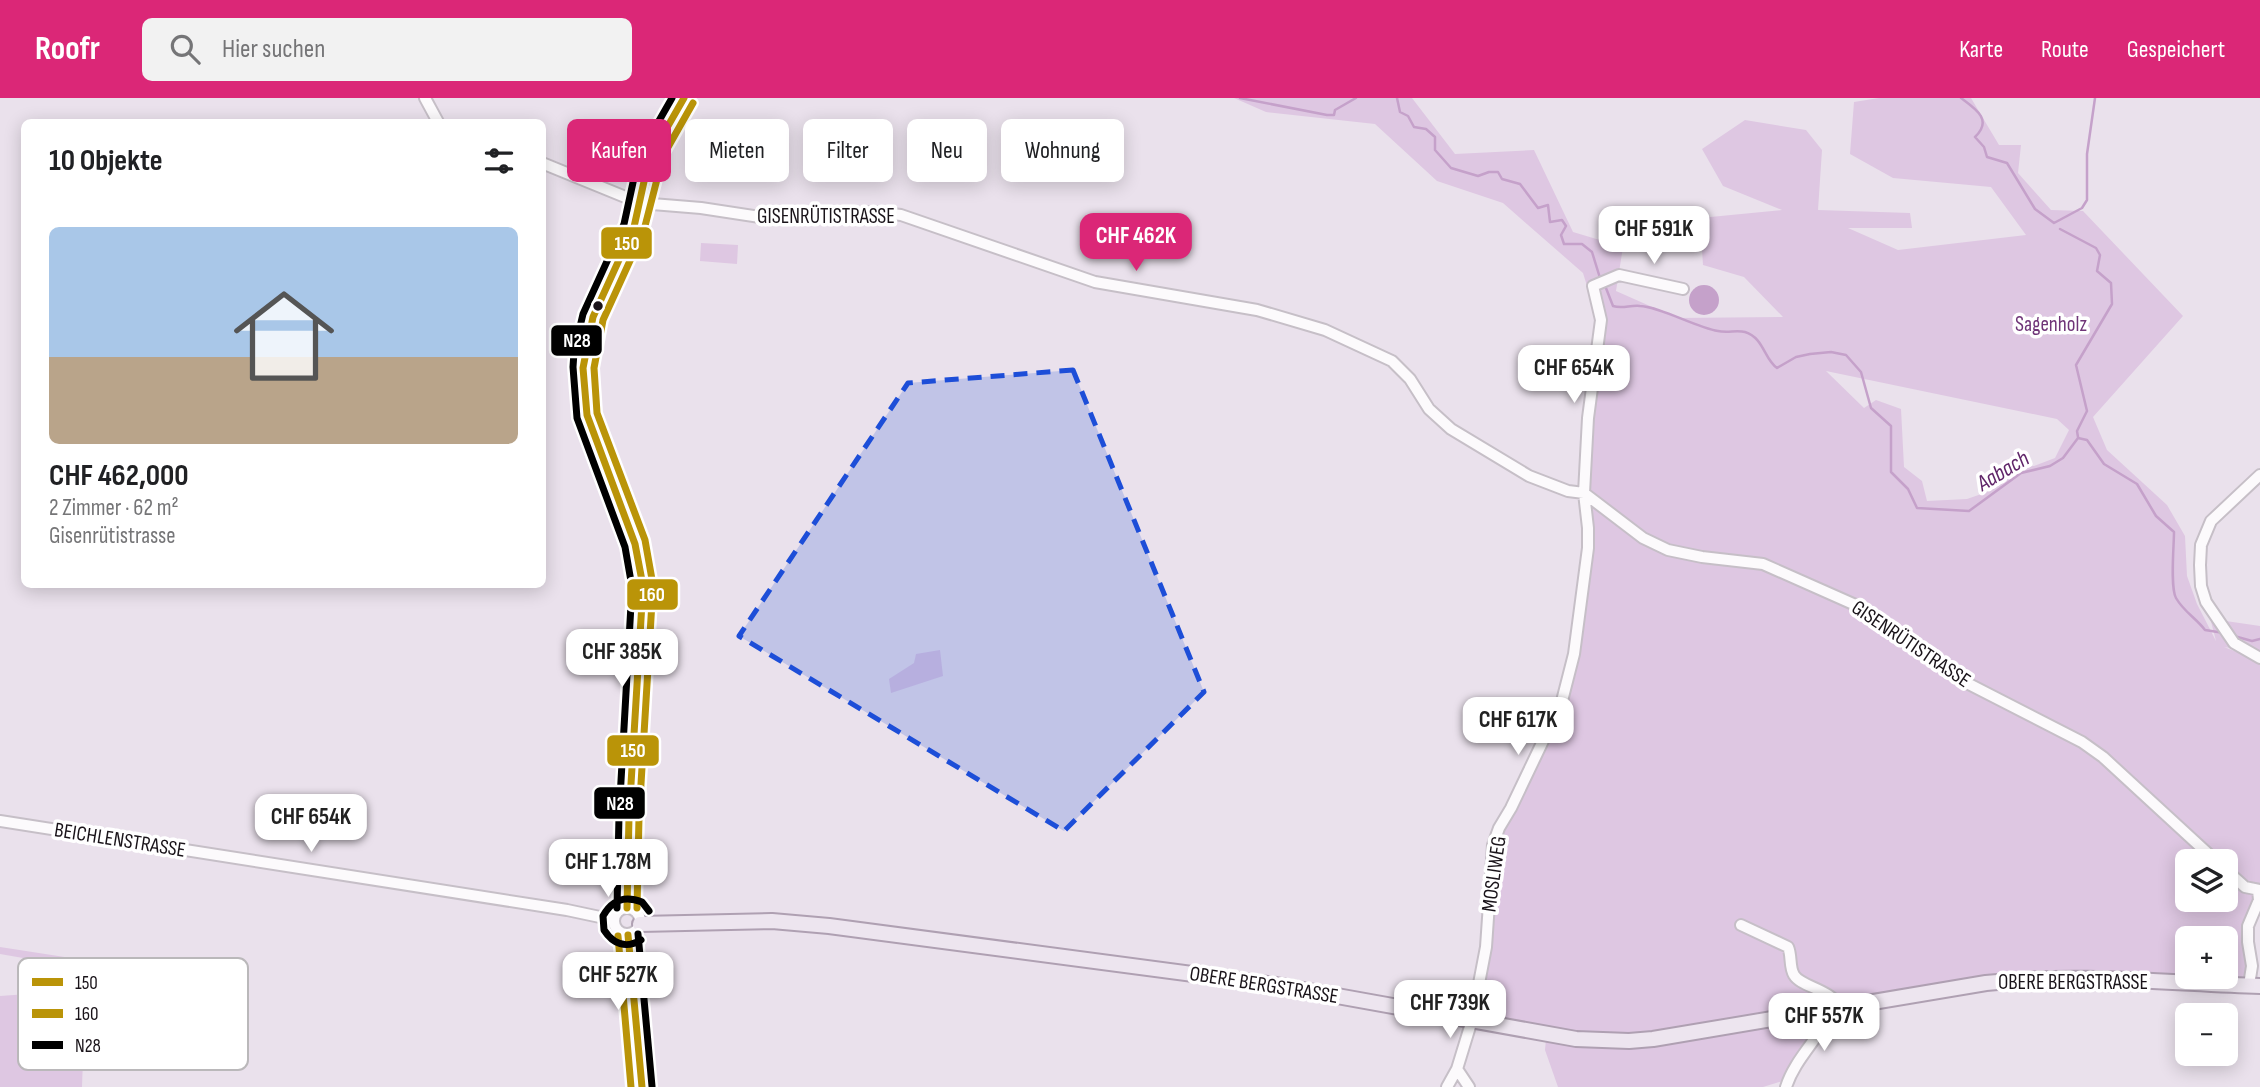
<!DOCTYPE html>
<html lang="de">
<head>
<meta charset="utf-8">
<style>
	body { margin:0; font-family:"Sofia Sans Condensed",sans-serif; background:#f2f2f2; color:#202124; height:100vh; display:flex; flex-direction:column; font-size:26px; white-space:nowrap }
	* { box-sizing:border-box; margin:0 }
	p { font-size:23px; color:#757577 }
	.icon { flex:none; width:38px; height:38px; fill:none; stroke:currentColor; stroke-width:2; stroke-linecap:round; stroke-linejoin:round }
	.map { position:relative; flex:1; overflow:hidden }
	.side { position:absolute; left:21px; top:21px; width:525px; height:469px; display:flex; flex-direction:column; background:#fff; border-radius:10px; box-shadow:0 4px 18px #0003 }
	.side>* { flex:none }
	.banner { position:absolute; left:567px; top:21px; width:665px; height:63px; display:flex; gap:14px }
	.fabs { position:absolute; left:2175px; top:751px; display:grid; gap:14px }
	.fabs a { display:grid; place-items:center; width:63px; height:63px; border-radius:10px; background:#fff; box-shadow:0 4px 18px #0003; font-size:35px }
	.price { position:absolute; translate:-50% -60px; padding:0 16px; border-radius:14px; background:#fff; color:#222; font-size:23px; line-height:46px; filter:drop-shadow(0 2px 4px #0008) }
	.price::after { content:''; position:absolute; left:50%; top:42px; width:21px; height:16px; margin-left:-10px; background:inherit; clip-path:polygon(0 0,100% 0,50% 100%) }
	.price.selected { background:#db2777; color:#fff }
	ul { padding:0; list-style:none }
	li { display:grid; align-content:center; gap:14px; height:371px; padding:0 28px }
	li+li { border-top:2px solid #e0e0e0 }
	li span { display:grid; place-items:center; height:217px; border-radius:10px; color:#555 }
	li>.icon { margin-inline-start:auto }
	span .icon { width:126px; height:126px; fill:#fffc; stroke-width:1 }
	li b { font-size:30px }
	h2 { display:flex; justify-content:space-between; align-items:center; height:84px; padding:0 28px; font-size:30px }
	.tag { padding:0 24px; border-radius:10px; background:#fff; box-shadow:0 4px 18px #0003; font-size:24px; line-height:63px }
	.tag.selected { background:#db2777; color:#fff }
	header { display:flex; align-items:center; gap:42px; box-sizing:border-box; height:98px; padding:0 35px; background:#db2777; color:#fff }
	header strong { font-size:33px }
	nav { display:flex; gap:38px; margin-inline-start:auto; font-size:24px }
	.search { width:490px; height:63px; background:#f2f2f2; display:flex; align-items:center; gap:18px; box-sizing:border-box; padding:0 24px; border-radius:10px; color:#757577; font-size:26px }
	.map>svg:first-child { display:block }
	.green { fill:#dec7e2; fill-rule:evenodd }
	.water { fill:#c5a1ca }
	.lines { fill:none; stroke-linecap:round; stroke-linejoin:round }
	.stream { stroke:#c5a1ca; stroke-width:2.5 }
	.minor-casing { stroke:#c6bfc7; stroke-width:14 }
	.major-casing { stroke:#afa0b2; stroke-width:18 }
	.minor { stroke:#fcfafc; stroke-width:10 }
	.major { stroke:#ede5ef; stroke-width:14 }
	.bus-1-casing { stroke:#fff; stroke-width:12 }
	.bus-2-casing { stroke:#fff; stroke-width:12 }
	.bus-3-casing { stroke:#fff; stroke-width:12 }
	.bus-1 { stroke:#ba9408; stroke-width:7 }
	.bus-2 { stroke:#ba9408; stroke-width:7 }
	.bus-3 { stroke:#000; stroke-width:7 }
	.marked { fill:#1d4ed8; fill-opacity:0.2; stroke:#1d4ed8; stroke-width:5; stroke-dasharray:14 9; stroke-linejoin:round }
	.bus-dot { fill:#191319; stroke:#fff; stroke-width:2.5 }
	.labels { text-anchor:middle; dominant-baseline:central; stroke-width:7; stroke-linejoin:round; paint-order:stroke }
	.street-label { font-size:21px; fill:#191319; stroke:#fff }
	.park-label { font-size:21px; fill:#6f3478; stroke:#fff }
	.water-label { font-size:23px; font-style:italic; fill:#602569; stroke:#fff }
	.key { fill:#fff; stroke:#bab8ba; stroke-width:2 }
	.key-label { font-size:19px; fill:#191319 }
	.line-badge { stroke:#fff; stroke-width:2.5 }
	.badge-label { font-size:19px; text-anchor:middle; font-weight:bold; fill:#fff }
</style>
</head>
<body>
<header>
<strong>Roofr</strong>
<div class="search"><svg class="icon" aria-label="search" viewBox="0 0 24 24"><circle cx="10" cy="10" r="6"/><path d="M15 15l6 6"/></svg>Hier suchen</div>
<nav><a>Karte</a><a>Route</a><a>Gespeichert</a></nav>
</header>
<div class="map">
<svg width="2260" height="989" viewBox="0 0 2260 989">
	<rect width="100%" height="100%" fill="#eae1ec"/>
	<path class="green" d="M 1234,0 L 1412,0 L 1455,56 L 1534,52 L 1573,134 L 1623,149 L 1616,193 L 1677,220 L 1783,219 L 1744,179 L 1703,167 L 1700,120 L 1782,112 L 1723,88 L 1702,51 L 1745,22 L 1806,32 L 1822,52 L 1818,112 L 1910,115 L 1912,130 L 1848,130 L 1898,152 L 2026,137 L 1991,89 L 1893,80 L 1850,56 L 1854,4 L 1879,0 L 1971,0 L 1999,47 L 2021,47 L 2018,75 L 2051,112 L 2083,113 L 2183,218 L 2093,319 L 2107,352 L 2167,407 L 2185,438 L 2187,478 L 2197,506 L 2216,543 L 2206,504 L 2219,522 L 2260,528 L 2260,555 L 2224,549 L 2260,563 L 2260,792 L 2258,792 L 2246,876 L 2239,882 L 2076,880 L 1625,939 L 1472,922 L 1493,747 L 1562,603 L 1582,507 L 1584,395 L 1600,230 L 1583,175 L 1503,105 L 1437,83 L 1375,26 L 1266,14 ZM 1826,273 L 2057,321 L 2069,332 L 2055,360 L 2034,368 L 2008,369 L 1990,393 L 1967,401 L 1927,403 L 1922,383 L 1904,369 L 1901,311 L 1876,302 L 1864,310 ZM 2188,763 L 2226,763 L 2226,802 L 2188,802 ZM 2188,840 L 2226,840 L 2226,878 L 2188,878 Z
		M 701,145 L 738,147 L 737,166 L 700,163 Z
		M 940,552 L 943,578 L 891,595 L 889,581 L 914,565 L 916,556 Z
		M 0,849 L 84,862 L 86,877 L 82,989 L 0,989 L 0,898 L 55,894 L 52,865 L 0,856 Z
		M 1820,920 L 1822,924 L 1786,982 L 1763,989 L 1558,989 L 1545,952 L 1546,941 L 1588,947 Z"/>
	<path class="water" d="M1689 202a15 15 0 1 1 30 0a15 15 0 1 1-30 0Z"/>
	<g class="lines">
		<path class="stream" d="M 1240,0 L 1327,17 L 1334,17 L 1335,12 L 1356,0
			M 1397,0 L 1400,14 L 1408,18 L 1414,29 L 1426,31 L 1435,39 L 1435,52 L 1451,70 L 1478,78 L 1489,74 L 1498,74 L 1502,81 L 1520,86 L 1538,110 L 1548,107 L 1550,124 L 1562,122 L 1566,128 L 1561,137 L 1564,146 L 1582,146 L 1592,154 L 1600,180
			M 1961,0 C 1976,11 1993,22 1975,39 L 1984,49 L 1987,59 L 2007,65 L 2035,111 L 2054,125 L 2082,110 L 2087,102 L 2087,56 L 2095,0
			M 2060,131 L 2096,150 L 2100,157 L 2097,173 L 2111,185 L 2112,206 L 2076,267 L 2087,313 L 2077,333 L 2078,339
			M 1604,185 L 1613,208 C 1622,211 1630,207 1640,208 C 1661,209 1695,229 1718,233 C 1727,235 1737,232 1745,234 C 1764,240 1764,261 1777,270 L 1796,259 L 1810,256 L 1831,254 L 1846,257 L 1861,274 L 1871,310 L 1891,328 L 1891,374 L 1908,391 L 1917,410 L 1969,413 L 2021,375 L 2050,368 L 2063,360 L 2078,340
			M 2078,340 L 2087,342 L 2104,366 L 2137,386 L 2156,418 L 2174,434 C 2174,448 2170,489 2176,500 C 2184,514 2196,520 2205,532 L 2224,535
			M 2234,538 L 2252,543 L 2260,541"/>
		<defs>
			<path id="minor" d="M 425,0 L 438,24
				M 542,65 L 640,105 L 701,110 L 773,121 L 874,114 L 901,117 L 1095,184 L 1257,212 L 1325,232 L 1392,263 L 1410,281 L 1429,311 L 1451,331 L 1529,378 L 1568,393 L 1584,395 L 1643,440 L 1668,452 L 1702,459 L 1763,466 L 1860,509 L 1963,583 L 2082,644 L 2103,659 L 2216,763
				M 2260,377 L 2211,423 L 2201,447 L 2200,467 L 2201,488 L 2206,504 L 2234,545 L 2260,560
				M 0,723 L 567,812 L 614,822
				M 2226,772 L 2245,789 L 2260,792
				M614 823a13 13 0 1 1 26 0a13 13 0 1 1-26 0Z
				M 627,810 L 629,719 L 643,488 L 635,446 L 587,317 L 583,270 L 584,256 L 593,219 L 634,129 L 647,70 L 653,54 L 684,0
				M 1741,827 L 1788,849 C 1792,858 1789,869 1794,877 C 1801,889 1829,890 1841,910
				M 628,837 L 642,989
				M 2249,887 L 2252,868 L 2248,844 L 2248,828 L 2259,802 L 2258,792
				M 1457,971 L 1469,989
				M 1447,989 L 1457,971 L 1472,922 L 1486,849 L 1493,747 L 1499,730 L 1511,710 L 1562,603 L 1574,556 L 1588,450 L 1588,430 L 1584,395 L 1588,320 L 1601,222 L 1593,188 L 1619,177 L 1683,191
				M 1786,989 C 1795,960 1821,939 1832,911"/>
			<path id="major" d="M 640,826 L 772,823 L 829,828 L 1276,887 L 1576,941 L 1629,943 L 1653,941 L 1986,885 C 2077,875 2169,885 2260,888"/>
		</defs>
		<use href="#minor" class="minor-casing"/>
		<use href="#major" class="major-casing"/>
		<use href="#minor" class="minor"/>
		<use href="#major" class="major"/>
		<defs>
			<path id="bus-1" d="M 627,810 L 629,719 L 643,488 L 635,446 L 587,317 L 583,270 L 593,219 L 634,129 L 647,70 L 653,54 L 684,0
				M 628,837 L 642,989"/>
			<path id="bus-2" d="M 637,810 L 639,719 L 653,487 L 645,442 L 597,315 L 594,270 L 603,222 L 644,132 L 663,58 L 693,5
				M 618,838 L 631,989"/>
			<path id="bus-3" d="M 617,810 L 619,718 L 632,489 L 625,449 L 577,320 L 573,269 L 574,254 L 583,216 L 624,126 L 637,66 L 644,49 L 672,0
				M 638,836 L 652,988
				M 641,842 C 626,851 613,846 604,832 L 603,818 C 612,802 624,797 642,804 L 649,813"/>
		</defs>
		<use href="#bus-1" class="bus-1-casing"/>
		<use href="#bus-2" class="bus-2-casing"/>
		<use href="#bus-3" class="bus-3-casing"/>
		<use href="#bus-1" class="bus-1"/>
		<use href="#bus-2" class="bus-2"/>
		<use href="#bus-3" class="bus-3"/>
	</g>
	<path class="marked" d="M 1073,272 L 1204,594 L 1064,733 L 739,538 L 908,285 Z"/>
	<circle class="bus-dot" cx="598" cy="208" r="6"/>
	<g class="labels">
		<g class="street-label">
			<text x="826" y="118">GISENRÜTISTRASSE</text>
			<text transform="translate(1911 546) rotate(34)">GISENRÜTISTRASSE</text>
			<text transform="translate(120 742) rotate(9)">BEICHLENSTRASSE</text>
			<text transform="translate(1494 776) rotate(-82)">MOSLIWEG</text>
			<text x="2073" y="884">OBERE BERGSTRASSE</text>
			<text transform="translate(1264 887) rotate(9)">OBERE BERGSTRASSE</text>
		</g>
		<g class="park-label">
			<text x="2051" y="226">Sagenholz</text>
		</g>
		<g class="water-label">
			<text transform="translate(2003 373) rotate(-31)">Aabach</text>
		</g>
	</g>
	<rect x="18" y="860" width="230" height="112" rx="10" class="key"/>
	<rect x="32" y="880" width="31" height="8" fill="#ba9408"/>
	<rect x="32" y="911" width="31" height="9" fill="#ba9408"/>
	<rect x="32" y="943" width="31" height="8" fill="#000"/>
	<g class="key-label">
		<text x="75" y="891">150</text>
		<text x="75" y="922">160</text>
		<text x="75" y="954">N28</text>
	</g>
	<g class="line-badge">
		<rect x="600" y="128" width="53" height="34" rx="7" fill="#ba9408"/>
		<rect x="550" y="226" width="53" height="33" rx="7" fill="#000"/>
		<rect x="626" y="480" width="53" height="33" rx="7" fill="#ba9408"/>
		<rect x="606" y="636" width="54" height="33" rx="7" fill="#ba9408"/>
		<rect x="593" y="688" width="53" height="34" rx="7" fill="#000"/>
	</g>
	<g class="badge-label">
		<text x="627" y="152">150</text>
		<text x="577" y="249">N28</text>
		<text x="652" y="503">160</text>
		<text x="633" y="659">150</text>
		<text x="620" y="712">N28</text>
	</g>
</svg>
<div class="fabs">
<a><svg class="icon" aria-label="layers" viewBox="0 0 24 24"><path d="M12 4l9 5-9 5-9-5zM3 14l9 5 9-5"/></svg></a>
<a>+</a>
<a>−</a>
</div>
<b class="price" style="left:1654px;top:168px">CHF 591K</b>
<b class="price selected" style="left:1136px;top:175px">CHF 462K</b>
<b class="price" style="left:1574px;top:307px">CHF 654K</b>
<b class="price" style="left:622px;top:591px">CHF 385K</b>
<b class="price" style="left:1518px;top:659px">CHF 617K</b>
<b class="price" style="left:311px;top:756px">CHF 654K</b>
<b class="price" style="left:608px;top:801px">CHF 1.78M</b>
<b class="price" style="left:618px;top:914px">CHF 527K</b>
<b class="price" style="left:1450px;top:942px">CHF 739K</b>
<b class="price" style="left:1824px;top:955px">CHF 557K</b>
<div class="banner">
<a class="tag selected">Kaufen</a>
<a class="tag">Mieten</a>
<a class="tag">Filter</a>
<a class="tag">Neu</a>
<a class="tag">Wohnung</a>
</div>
<section class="side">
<h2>10 Objekte<svg class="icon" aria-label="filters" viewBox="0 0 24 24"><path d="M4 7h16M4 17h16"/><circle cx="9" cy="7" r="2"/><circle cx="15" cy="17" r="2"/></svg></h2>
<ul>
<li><span style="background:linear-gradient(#a9c7e8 60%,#b9a48a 0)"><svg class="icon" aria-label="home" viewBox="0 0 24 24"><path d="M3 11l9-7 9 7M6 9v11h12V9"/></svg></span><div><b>CHF 462,000</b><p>2 Zimmer · 62 m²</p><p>Gisenrütistrasse</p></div></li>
</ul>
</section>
</div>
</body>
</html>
